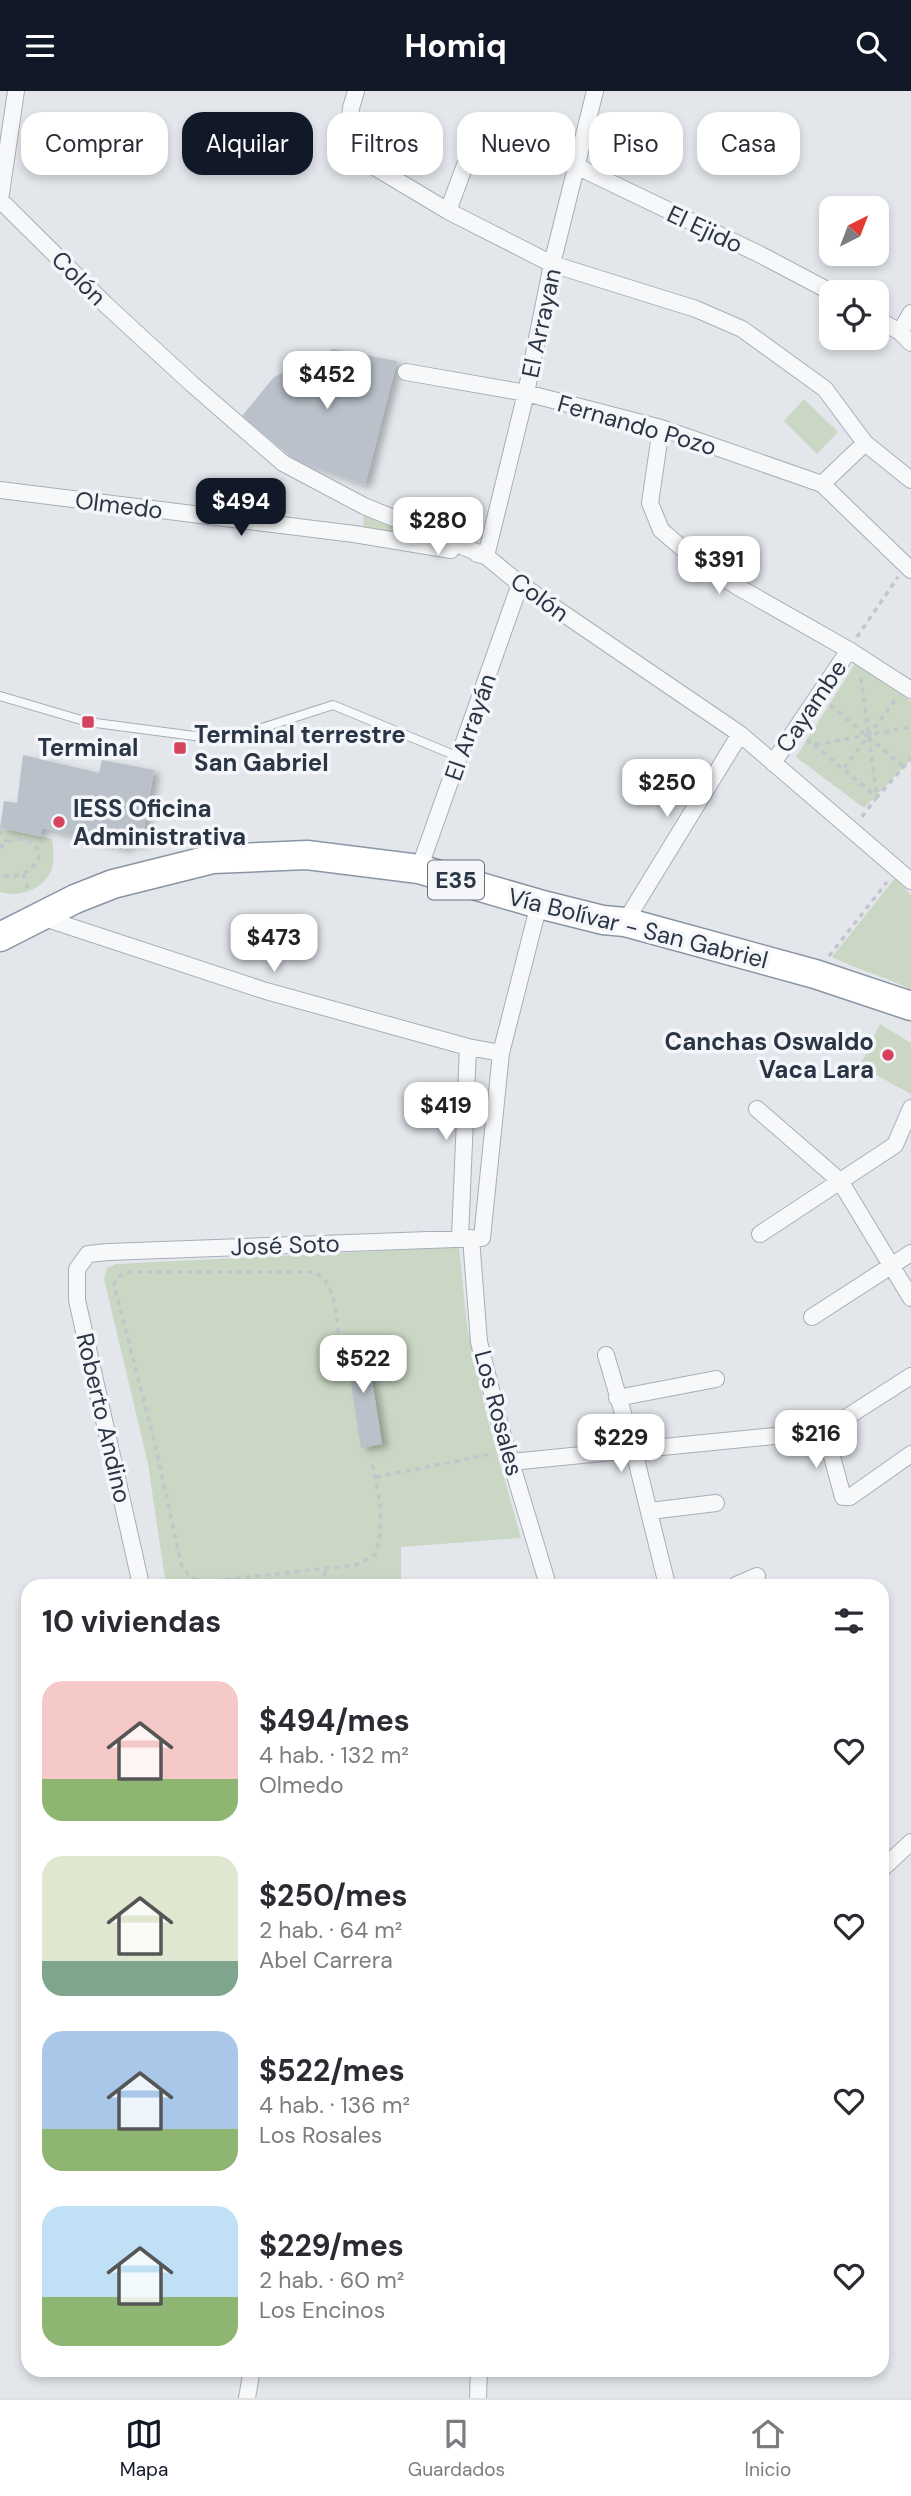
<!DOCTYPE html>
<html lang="es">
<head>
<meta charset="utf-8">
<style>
	body { margin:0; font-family:"DM Sans",sans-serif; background:#f2f2f3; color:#2b2b33; height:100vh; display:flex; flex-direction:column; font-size:26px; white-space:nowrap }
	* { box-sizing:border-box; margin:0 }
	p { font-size:23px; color:#7c7c81 }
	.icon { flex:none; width:38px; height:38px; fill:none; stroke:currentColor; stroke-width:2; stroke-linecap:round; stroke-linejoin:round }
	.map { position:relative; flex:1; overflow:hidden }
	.panel { position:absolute; left:21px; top:1488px; width:868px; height:798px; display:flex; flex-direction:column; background:#fff; border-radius:21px; box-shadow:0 4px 10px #0003 }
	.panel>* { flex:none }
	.banner { position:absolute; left:21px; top:21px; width:870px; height:63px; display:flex; gap:14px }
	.needle { width:46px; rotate:42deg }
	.tools { position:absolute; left:819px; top:105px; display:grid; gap:14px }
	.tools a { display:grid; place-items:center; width:70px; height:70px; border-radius:14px; background:#fff; box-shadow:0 4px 10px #0003; font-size:35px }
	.price { position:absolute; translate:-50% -60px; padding:0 16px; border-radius:14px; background:#fff; color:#222; font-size:23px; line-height:46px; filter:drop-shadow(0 2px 4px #0008) }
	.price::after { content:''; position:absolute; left:50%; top:42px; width:21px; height:16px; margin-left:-10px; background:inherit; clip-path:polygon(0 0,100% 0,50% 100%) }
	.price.selected { background:#111827; color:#fff }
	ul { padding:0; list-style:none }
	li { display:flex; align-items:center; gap:21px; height:175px; padding:0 21px }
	li span { display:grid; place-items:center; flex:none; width:196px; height:140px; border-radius:21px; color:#555 }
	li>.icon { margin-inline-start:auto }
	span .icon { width:84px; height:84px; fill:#fffc; stroke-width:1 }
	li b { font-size:30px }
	h2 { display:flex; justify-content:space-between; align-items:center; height:84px; padding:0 21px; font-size:30px }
	.tag { padding:0 24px; border-radius:21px; background:#fff; box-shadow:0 4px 10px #0003; font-size:24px; line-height:63px }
	.tag.selected { background:#111827; color:#fff }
	header { display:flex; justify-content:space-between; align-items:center; height:91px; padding:0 21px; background:#111827; color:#fff; font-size:32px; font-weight:700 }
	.tab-bar { display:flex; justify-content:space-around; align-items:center; height:98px; border-top:2px solid #e1e1e2; background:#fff; font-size:19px; color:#7c7c81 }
	.tab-bar a { display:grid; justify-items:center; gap:4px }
	.tab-bar .selected { color:#111827 }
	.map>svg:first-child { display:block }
	.green { fill:#c9d7c4 }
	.building { fill:#bac1ca; filter:url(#shadow) }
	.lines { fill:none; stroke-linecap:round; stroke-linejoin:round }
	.lane-casing { stroke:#a8aeb7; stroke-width:10 }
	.street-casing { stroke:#a8aeb7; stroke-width:18 }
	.highway-casing { stroke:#8a95a4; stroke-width:31 }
	.path { stroke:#c2c5cb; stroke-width:3.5; stroke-dasharray:5 5; stroke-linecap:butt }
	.lane { stroke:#f7f8fa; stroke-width:8 }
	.street { stroke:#f7f8fa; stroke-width:16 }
	.highway { stroke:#fff; stroke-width:28 }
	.poi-dot { fill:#d6435f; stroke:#f4f6f9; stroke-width:2.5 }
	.labels { text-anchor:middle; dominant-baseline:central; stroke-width:7; stroke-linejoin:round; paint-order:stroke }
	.shield { fill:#f4f6f9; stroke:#676f7c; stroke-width:2 }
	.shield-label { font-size:23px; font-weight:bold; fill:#2a3546 }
	.street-label { font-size:24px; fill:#2a3546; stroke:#f4f6f9 }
	.poi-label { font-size:24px; font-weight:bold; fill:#2a3546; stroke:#f4f6f9; text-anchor:start }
</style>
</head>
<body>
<header><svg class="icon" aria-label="menu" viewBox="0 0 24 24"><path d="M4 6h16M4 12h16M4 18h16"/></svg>Homiq<svg class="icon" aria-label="search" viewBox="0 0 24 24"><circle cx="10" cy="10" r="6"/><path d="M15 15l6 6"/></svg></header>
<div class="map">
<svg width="911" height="2307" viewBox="0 0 911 2307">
	<defs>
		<filter id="shadow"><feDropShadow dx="6" dy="3.5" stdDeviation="3.5" flood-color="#0004"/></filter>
	</defs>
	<rect width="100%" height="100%" fill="#e3e7ec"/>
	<path class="green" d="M 804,308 L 838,341 L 817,363 L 784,330 Z
		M 364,415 L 478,466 L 363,444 Z
		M 856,571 L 911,610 L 911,669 L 864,717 L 796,666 Z
		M 0,737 L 52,748 C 53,758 55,768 52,777 C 45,798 20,807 0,801 Z
		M 895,787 L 911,804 L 911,899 C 885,885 858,879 832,866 Z
		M 880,933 L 911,952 L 911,1003 L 860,975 Z
		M 459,1156 L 467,1236 L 487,1326 L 521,1447 L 401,1456 L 401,1494 L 166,1494 L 148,1373 L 104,1188 L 107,1177 L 116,1173 Z"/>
	<path class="building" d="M 333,258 L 397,270 L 365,394 L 296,370 L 242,325 L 274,286 Z
		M 23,664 L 99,682 L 102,669 L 154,679 L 141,754 L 129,752 L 127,758 L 42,737 L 40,745 L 0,737 L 4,710 L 17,712 Z
		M 366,1252 L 382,1353 L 361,1357 L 345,1255 Z"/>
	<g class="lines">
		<defs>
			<path id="lane" d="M 0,605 L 88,631 L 225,649 L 333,614 L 459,666"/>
			<path id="street" d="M 356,0 L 351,17 L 348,53 L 361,68 L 448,120 L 552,173 L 696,218 L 742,238 L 825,298 L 865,352 L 911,389
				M 578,76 L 761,164 L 831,201
				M 0,109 L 105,213 L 192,293 L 283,372 L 364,415 L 486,465 L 520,493 L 740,643 L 911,790
				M 0,109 L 16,0
				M 448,120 L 465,74
				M 877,228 L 900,241 L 911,252
				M 900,241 L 911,222
				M 406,281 L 526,302 L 661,337 L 822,393 L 865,352
				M 661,337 L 650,412 L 661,439 L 691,465 L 738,496 L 849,559 L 911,599
				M 822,393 L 911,479
				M 0,399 L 354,443 L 451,459
				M 477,463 L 486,465 L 526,302 L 552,173 L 595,0
				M 773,672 L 849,559
				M 419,778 L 520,493
				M 41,826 L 266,900 L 468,956 L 501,962
				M 625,831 L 740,643
				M 757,1018 L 840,1090 L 911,1207
				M 760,1143 L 895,1054 L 911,1017
				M 460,1146 L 468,956
				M 471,1147 L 479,1251 L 501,1338 L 548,1494
				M 812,1226 L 911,1162
				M 606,1264 L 634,1360 L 667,1494
				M 617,1307 L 716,1288
				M 825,1340 L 843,1406 L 850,1406 L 911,1363
				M 511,1371 L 825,1340 L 911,1285
				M 650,1420 L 716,1412
				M 141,1494 L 77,1209 L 77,1178 L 88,1163 L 108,1161 L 482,1147 L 501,962 L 539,813
				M 736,1494 L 757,1485
				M 882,1778 L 911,1751
				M 247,2307 L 252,2278
				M 478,2307 L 479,2278"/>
			<path id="highway" d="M 0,846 L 75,808 L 113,793 L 213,768 L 307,764 L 419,778 L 539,813 L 603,829 L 625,831 L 815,883 L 911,915"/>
		</defs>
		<use href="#lane" class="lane-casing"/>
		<use href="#street" class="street-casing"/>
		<use href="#highway" class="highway-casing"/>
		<path class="path" d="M 857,546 L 898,486
			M 861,587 L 877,706 L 861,727
			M 830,614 L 904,676
			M 807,649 L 814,654 L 911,636
			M 814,654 L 877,706 L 911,668
			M 844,677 L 896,608
			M 0,739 L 7,751
			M 0,757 C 12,745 34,744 40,763 C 34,781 18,788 0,784
			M 23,783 L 28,798
			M 829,865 L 887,791
			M 376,1386 L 492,1363
			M 196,1494 L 204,1491 L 356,1474 L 376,1463 C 385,1427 379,1403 371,1368
			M 216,1494 L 195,1489 L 182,1477 L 155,1353 L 114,1194 L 117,1187 L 125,1181 L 312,1181 C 337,1189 335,1224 339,1245
			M 320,1494 L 327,1478"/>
		<use href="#lane" class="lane"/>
		<use href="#street" class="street"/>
		<use href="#highway" class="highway"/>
	</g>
	<g class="poi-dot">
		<rect x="81" y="624" width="14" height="14" rx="3.5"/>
		<rect x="173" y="650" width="14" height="14" rx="3.5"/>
		<circle cx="59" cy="731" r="7"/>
		<circle cx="888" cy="964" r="7"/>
	</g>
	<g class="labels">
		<rect class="shield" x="428" y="769.5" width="56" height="39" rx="5"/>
		<g class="shield-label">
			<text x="456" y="789">E35</text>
		</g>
		<g class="street-label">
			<text transform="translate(705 138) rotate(25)">El Ejido</text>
			<text transform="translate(79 187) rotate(45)">Colón</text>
			<text transform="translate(541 232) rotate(-78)">El Arrayan</text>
			<text transform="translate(637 334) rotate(16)">Fernando Pozo</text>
			<text transform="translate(119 414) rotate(7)">Olmedo</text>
			<text transform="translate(540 506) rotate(36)">Colón</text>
			<text transform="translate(811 615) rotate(-56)">Cayambe</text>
			<text transform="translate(470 636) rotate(-71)">El Arrayán</text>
			<text transform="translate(638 837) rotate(14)">Vía Bolívar - San Gabriel</text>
			<text transform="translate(285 1154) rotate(-2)">José Soto</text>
			<text transform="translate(499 1322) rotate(75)">Los Rosales</text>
			<text transform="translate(104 1327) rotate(77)">Roberto Andino</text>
		</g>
		<g class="poi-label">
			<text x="194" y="643">Terminal terrestre<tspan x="194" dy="28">San Gabriel</tspan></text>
			<text x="88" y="656" text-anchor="middle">Terminal</text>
			<text x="73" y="717">IESS Oficina<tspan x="73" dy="28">Administrativa</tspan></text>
			<text x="874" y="950" text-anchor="end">Canchas Oswaldo<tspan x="874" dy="28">Vaca Lara</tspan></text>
		</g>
	</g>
</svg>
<div class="tools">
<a><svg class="needle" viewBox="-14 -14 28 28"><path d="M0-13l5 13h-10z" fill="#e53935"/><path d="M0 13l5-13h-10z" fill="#7c7c81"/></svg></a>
<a><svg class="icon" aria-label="locate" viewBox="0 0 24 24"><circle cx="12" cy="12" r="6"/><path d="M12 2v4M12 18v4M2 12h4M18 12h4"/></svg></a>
</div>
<b class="price" style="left:327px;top:320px">$452</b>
<b class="price selected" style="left:241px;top:447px">$494</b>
<b class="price" style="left:438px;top:466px">$280</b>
<b class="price" style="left:719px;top:505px">$391</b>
<b class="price" style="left:667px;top:728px">$250</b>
<b class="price" style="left:274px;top:883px">$473</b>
<b class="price" style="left:446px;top:1051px">$419</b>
<b class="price" style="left:363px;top:1304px">$522</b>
<b class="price" style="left:816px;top:1379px">$216</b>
<b class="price" style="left:621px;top:1383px">$229</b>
<div class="banner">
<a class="tag">Comprar</a>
<a class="tag selected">Alquilar</a>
<a class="tag">Filtros</a>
<a class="tag">Nuevo</a>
<a class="tag">Piso</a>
<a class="tag">Casa</a>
</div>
<section class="panel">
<h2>10 viviendas<svg class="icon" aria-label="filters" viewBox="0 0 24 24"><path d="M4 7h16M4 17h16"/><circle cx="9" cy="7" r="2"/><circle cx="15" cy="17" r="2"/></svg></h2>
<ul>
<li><span style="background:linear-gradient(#f6c9c9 70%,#8fb573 0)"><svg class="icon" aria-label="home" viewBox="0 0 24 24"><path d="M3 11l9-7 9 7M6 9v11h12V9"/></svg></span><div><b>$494/mes</b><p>4 hab. · 132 m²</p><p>Olmedo</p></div><svg class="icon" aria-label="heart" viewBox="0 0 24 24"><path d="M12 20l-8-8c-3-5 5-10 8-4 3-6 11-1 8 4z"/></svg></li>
<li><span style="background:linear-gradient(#dfe7d0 75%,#7fa58c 0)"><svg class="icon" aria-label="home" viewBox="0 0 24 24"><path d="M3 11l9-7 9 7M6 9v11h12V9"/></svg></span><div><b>$250/mes</b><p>2 hab. · 64 m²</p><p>Abel Carrera</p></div><svg class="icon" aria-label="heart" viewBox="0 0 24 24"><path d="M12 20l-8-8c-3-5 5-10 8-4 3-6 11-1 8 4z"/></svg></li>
<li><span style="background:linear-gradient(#a9c7e8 70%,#8fb573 0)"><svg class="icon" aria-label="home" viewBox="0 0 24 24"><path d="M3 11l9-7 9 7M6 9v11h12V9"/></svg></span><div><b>$522/mes</b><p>4 hab. · 136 m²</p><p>Los Rosales</p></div><svg class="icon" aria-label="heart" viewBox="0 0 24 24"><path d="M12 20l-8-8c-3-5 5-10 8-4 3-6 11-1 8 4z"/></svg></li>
<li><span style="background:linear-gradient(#bfe0f5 65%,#8fb573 0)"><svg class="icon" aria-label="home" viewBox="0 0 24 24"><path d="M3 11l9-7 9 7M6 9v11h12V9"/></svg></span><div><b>$229/mes</b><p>2 hab. · 60 m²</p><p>Los Encinos</p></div><svg class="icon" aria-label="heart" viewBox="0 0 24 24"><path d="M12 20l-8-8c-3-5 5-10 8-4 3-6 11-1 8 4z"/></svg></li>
</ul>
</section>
</div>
<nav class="tab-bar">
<a class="selected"><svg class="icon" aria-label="map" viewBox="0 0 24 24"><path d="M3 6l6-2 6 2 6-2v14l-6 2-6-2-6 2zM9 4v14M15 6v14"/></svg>Mapa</a>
<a><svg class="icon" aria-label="saved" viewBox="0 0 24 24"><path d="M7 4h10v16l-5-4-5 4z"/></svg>Guardados</a>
<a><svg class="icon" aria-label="home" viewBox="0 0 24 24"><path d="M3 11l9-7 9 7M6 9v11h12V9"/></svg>Inicio</a>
</nav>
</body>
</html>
